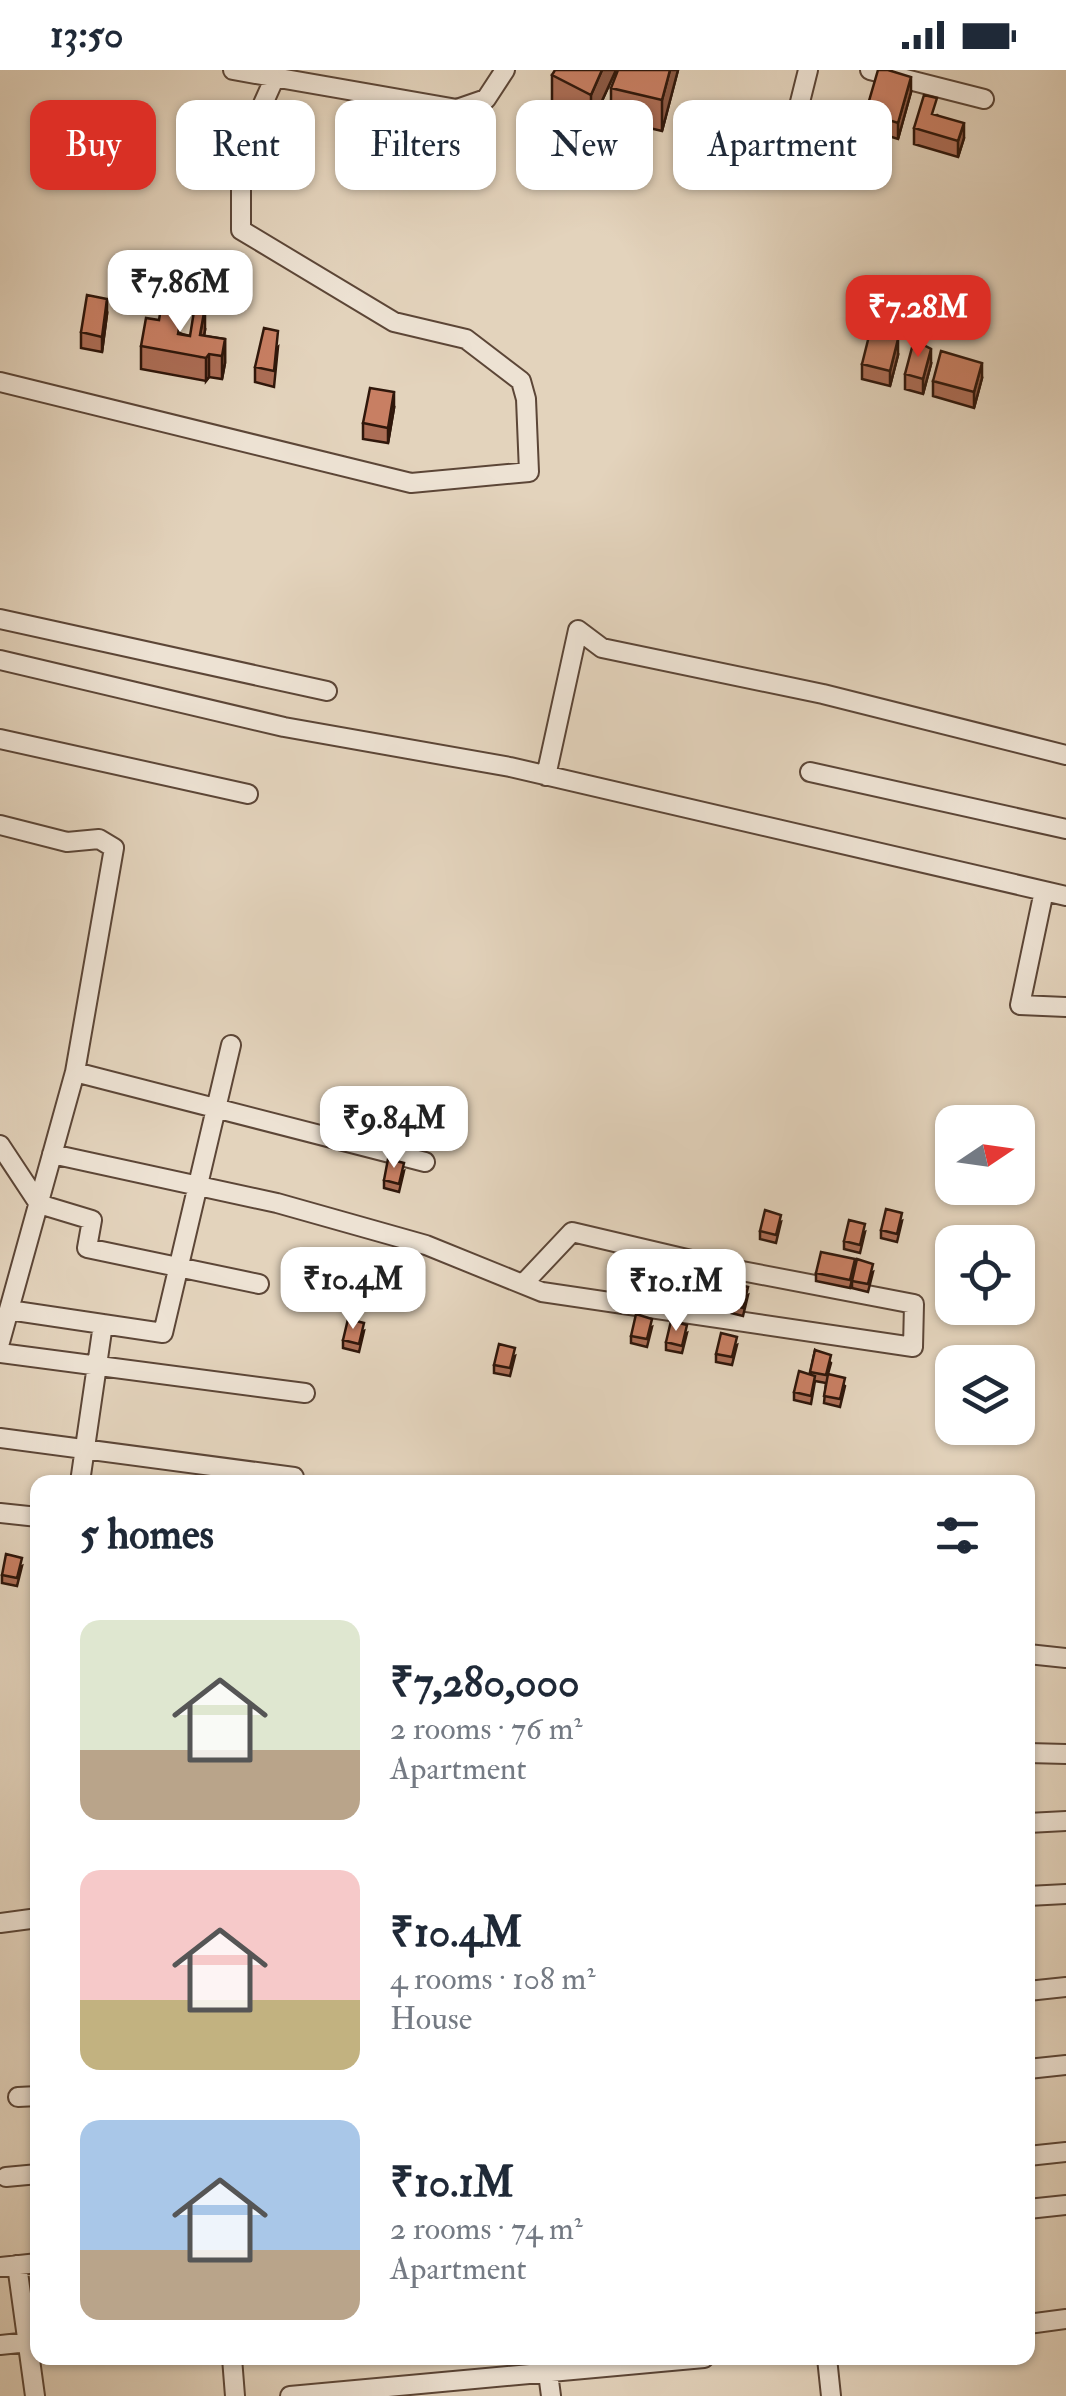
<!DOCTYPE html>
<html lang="en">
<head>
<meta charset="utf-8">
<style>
	body { margin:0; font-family:"IM FELL Double Pica",serif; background:#f6f6f7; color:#1f2937; height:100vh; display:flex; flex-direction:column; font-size:38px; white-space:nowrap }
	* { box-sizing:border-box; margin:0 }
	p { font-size:32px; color:#747a83 }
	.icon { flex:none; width:55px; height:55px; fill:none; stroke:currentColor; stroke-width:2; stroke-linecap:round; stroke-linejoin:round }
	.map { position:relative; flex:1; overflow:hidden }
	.sheet { position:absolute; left:30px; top:1405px; width:1005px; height:890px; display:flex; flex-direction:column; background:#fff; border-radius:20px; box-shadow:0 2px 8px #0004 }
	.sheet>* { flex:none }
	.guide { position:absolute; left:30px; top:30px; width:1008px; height:90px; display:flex; gap:20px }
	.needle { width:65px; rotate:77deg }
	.fabs { position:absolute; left:935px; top:1035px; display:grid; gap:20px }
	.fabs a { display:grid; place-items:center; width:100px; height:100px; border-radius:20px; background:#fff; box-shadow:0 2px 8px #0004; font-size:50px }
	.price { position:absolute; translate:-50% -85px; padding:0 22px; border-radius:20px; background:#fff; color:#222; font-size:32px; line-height:65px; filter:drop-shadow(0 2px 5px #0008) }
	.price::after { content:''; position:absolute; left:50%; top:60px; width:30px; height:22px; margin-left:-15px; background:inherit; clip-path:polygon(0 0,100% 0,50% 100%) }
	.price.current { background:#d93025; color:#fff }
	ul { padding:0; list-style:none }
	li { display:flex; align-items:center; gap:30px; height:250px; padding:0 50px }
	li span { display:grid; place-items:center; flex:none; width:280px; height:200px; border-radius:20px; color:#555 }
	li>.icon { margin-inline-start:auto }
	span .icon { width:120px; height:120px; fill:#fffc; stroke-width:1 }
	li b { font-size:42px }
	h2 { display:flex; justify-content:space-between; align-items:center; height:120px; padding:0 50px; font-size:42px }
	.pill { padding:0 35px; border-radius:20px; background:#fff; box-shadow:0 2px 8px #0004; font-size:35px; line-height:90px }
	.pill.current { background:#d93025; color:#fff }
	.status { display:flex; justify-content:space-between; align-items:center; height:70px; padding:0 50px; background:#fff; direction:ltr }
	.status svg { height:28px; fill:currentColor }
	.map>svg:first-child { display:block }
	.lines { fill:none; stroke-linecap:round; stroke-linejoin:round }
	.minor-casing { stroke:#5c4637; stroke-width:22 }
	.minor { stroke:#ede2d3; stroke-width:18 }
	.wall { fill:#ac6d55; stroke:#2f170b; stroke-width:2.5 }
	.shaded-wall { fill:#8c5945; stroke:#2f170b; stroke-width:2.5 }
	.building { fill:#c87f63; stroke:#2f170b; stroke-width:2.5 }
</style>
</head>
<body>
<div class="status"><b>13:50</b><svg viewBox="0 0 49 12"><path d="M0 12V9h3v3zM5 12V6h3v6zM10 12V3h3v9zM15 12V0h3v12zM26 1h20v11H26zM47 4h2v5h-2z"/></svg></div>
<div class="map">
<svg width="1066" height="2326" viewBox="0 0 1066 2326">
	<rect width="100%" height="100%" fill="#e3d3bc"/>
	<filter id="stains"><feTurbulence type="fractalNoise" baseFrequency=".002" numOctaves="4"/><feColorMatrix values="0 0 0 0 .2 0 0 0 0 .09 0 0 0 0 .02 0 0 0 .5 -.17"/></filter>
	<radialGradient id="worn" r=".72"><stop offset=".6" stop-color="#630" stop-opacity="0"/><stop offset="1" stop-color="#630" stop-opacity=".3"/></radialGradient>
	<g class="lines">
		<defs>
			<path id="minor" d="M 233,0 L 457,39 L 486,29 L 505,0
				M 870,0 L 984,29
				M 793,60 L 808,0
				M 0,312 L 411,413 L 529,402 L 526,329 L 521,311 L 466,269 L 394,252 L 241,160 L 241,83 L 275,7
				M 0,549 L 327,621
				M 0,590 L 284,657 L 510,697 L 1066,826
				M 0,669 L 248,724
				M 810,702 L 1066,759
				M 546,706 L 578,560 L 602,578 L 823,624 L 1066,685
				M 0,755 L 67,772 L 99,769 L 114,778 L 75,1002 L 0,1272
				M 1044,821 L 1020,935 L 1066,937
				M 75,1002 L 425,1092
				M 0,1075 L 39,1134 L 92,1150 L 87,1178 L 259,1214
				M 52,1084 L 277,1133 L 426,1175 L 542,1222 L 913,1277 L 914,1234 L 721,1197 L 572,1162 L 523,1214
				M 9,1240 L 163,1263 L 231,975
				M 0,1283 L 305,1323
				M 0,1368 L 294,1407
				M 80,1412 L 103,1254
				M 0,1443 L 38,1447
				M 1028,1584 L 1066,1588
				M 1028,1683 L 1066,1684
				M 1028,1753 L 1066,1751
				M 1028,1826 L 1066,1824
				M 0,1853 L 38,1848
				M 1028,1921 L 1066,1917
				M 1028,1999 L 1066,1995
				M 18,2027 L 38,2026
				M 1028,2086 L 1066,2082
				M 6,2107 L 38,2104
				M 1028,2139 L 1066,2135
				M 17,2195 L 35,2326
				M 0,2197 L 38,2193
				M 1028,2254 L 1066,2249
				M 0,2275 L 38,2271
				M 232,2288 L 235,2326
				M 546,2288 L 551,2326
				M 827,2288 L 831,2326
				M 290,2326 L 704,2288"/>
		</defs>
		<use href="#minor" class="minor-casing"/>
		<use href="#minor" class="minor"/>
	</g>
	<path class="wall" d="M 616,0 L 591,55 L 552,36 L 552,5 Z
		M 678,0 L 662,61 L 611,49 L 611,18 Z
		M 911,22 L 898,69 L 879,63 L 879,49 L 869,46 L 869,31 Z
		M 937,45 L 964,68 L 958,87 L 914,74 L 914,58 Z
		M 107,244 L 102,282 L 81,278 L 81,262 Z
		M 159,250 L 182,264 L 190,266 L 205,260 L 204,266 L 225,269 L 225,293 L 222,309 L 209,307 L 206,311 L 141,299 L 141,276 Z
		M 278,277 L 274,317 L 255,312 L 255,297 Z
		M 898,285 L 890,316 L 862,309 L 862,294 Z
		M 931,294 L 923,324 L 905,319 L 905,304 Z
		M 982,308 L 974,338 L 933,326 L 933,311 Z
		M 394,338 L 388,373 L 363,369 L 363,353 Z
		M 404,1101 L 399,1122 L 384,1118 L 384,1110 Z
		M 902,1151 L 897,1172 L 881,1168 L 881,1160 Z
		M 781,1152 L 776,1173 L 760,1169 L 760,1161 Z
		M 865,1162 L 860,1183 L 844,1179 L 844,1171 Z
		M 855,1197 L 850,1218 L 816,1211 L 816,1203 Z
		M 873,1202 L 868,1222 L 852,1218 L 852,1211 Z
		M 748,1225 L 743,1246 L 727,1242 L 727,1234 Z
		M 652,1257 L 647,1277 L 631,1273 L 631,1266 Z
		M 364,1261 L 359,1282 L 343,1278 L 343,1270 Z
		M 687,1263 L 682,1283 L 666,1280 L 666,1272 Z
		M 737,1275 L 732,1295 L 716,1292 L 716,1284 Z
		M 815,1280 L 831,1293 L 828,1304 L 845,1316 L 840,1337 L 824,1333 L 826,1313 L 815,1311 L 811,1334 L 794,1330 L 794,1322 L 810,1304 Z
		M 515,1286 L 510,1306 L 494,1303 L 494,1295 Z
		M 22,1496 L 17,1516 L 2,1513 L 2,1505 Z"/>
	<path class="shaded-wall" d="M 602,0 L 616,0 L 591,55 L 591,25 Z
		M 670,0 L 678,0 L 662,61 L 662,30 Z
		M 911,7 L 911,22 L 898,69 L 898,53 Z
		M 964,53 L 964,68 L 958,87 L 958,71 Z
		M 107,229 L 107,244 L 102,282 L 102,267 Z
		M 205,237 L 205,260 L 200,288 L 200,265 Z
		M 225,269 L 225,293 L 222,309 L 222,286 Z
		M 898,269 L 898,285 L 890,316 L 890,301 Z
		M 931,279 L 931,294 L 923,324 L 923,309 Z
		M 209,284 L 209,307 L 206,311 L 206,288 Z
		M 982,293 L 982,308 L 974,338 L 974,322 Z
		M 394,322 L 394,338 L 388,373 L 388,358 Z"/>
	<path class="building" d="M 555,0 L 602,0 L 591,25 L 552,5 Z
		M 618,0 L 670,0 L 662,30 L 611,18 Z
		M 878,0 L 888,0 L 911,7 L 898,53 L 879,47 L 882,35 L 869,31 Z
		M 924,25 L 937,28 L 932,44 L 964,53 L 958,71 L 914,58 Z
		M 87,225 L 107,229 L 102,267 L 81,262 Z
		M 195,235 L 205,237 L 200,265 L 225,269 L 222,286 L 209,284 L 206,288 L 141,276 L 146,248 L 159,250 L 161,238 L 182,242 L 178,264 L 190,266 Z
		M 264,258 L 278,261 L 274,301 L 255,297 Z
		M 870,262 L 898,269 L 890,301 L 862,294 Z
		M 914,270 L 931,279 L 923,309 L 905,304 Z
		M 941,281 L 982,293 L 974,322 L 933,311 Z
		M 370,318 L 394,322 L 388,358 L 363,353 Z
		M 388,1089 L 404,1093 L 399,1114 L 384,1110 Z
		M 886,1139 L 902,1143 L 897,1164 L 881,1160 Z
		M 765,1140 L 781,1145 L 776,1165 L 760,1161 Z
		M 849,1150 L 865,1154 L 860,1175 L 844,1171 Z
		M 821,1182 L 855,1189 L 850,1210 L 816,1203 Z
		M 857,1189 L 873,1194 L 868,1214 L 852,1211 Z
		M 732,1213 L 748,1217 L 743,1238 L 727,1234 Z
		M 636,1244 L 652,1249 L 647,1269 L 631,1266 Z
		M 348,1249 L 364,1253 L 359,1274 L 343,1270 Z
		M 671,1251 L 687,1255 L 682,1276 L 666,1272 Z
		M 721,1263 L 737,1267 L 732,1287 L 716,1284 Z
		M 499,1274 L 515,1278 L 510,1298 L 494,1295 Z
		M 815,1280 L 831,1285 L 826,1305 L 810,1302 Z
		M 799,1301 L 815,1306 L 811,1326 L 794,1322 Z
		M 828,1304 L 845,1308 L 840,1329 L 824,1326 Z
		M 6,1484 L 22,1488 L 17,1508 L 2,1505 Z"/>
	<rect width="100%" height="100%" filter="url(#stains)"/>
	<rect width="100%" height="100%" fill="url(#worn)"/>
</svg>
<div class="fabs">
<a><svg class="needle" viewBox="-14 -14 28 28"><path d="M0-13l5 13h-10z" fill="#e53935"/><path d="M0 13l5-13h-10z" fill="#747a83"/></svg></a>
<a><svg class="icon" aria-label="locate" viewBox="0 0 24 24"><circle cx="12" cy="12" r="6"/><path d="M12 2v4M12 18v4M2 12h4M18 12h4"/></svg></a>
<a><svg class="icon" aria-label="layers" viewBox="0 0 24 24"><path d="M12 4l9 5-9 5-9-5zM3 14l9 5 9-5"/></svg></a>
</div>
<b class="price" style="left:180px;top:265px">₹7.86M</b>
<b class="price current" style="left:918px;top:290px">₹7.28M</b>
<b class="price" style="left:394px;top:1101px">₹9.84M</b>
<b class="price" style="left:353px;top:1262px">₹10.4M</b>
<b class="price" style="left:676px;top:1264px">₹10.1M</b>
<div class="guide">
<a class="pill current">Buy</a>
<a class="pill">Rent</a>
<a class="pill">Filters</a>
<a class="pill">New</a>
<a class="pill">Apartment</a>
</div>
<section class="sheet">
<h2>5 homes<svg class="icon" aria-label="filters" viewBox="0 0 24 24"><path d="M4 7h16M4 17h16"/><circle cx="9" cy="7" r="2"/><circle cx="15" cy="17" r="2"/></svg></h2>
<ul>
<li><span style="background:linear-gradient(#dfe7d0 65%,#b9a48a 0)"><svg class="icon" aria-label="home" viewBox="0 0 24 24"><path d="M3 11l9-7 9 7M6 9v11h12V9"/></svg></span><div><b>₹7,280,000</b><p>2 rooms · 76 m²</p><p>Apartment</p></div></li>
<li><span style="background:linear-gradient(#f6c9c9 65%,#c2b280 0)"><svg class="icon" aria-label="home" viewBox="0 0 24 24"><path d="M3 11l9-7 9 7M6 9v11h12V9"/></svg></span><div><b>₹10.4M</b><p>4 rooms · 108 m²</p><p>House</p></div></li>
<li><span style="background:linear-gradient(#a9c7e8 65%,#b9a48a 0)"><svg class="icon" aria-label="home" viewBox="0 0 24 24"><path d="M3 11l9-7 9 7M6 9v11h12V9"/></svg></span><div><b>₹10.1M</b><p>2 rooms · 74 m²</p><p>Apartment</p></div></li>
</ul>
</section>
</div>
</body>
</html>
